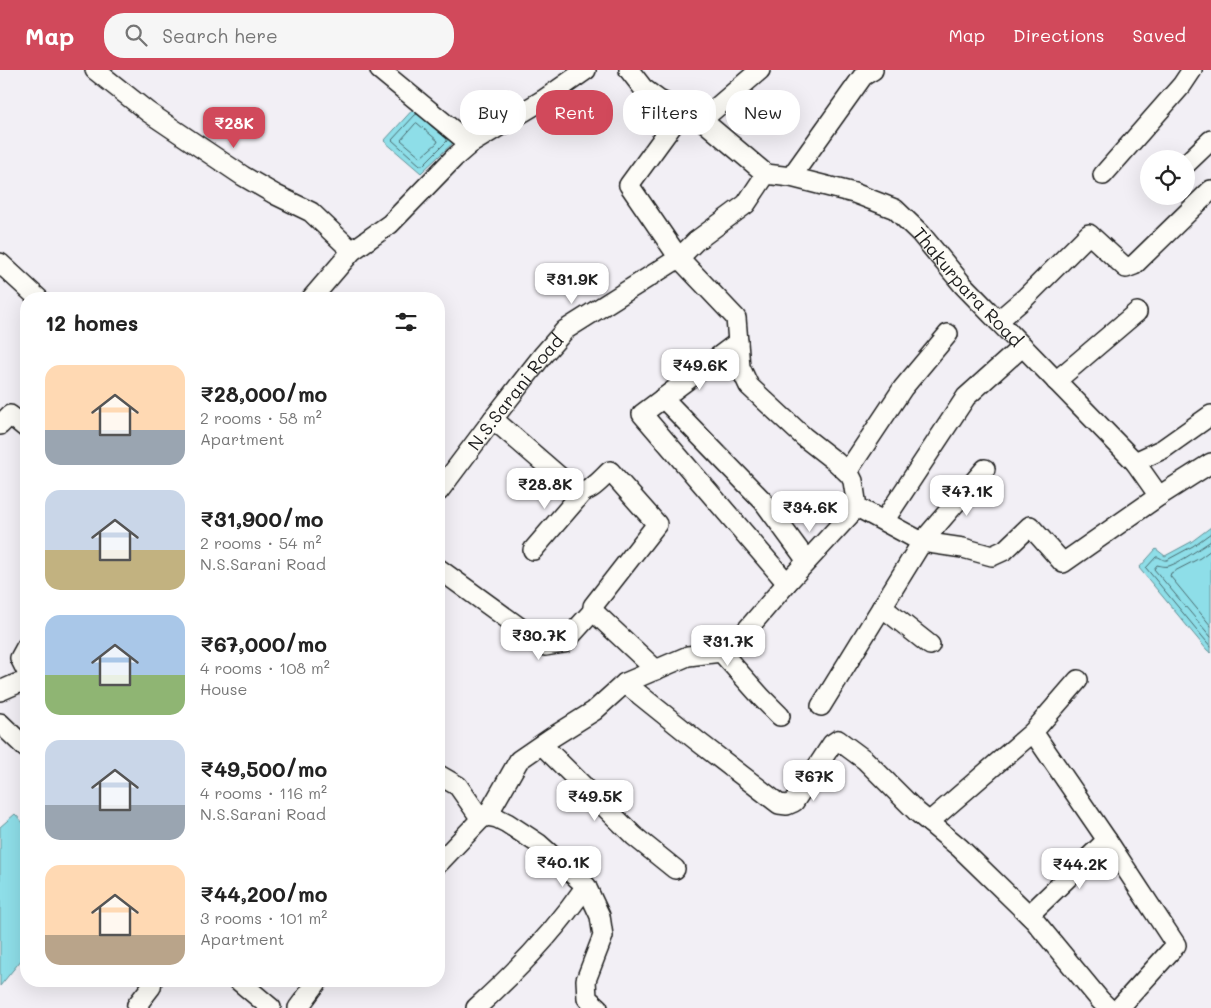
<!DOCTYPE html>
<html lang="en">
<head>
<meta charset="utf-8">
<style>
	body { margin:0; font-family:Mali,sans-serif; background:#f6f6f6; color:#222; height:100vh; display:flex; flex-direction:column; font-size:19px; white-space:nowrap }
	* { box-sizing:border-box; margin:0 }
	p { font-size:16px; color:#767676 }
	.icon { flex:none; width:28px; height:28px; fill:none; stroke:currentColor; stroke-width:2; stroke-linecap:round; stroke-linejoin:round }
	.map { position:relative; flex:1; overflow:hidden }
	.sheet { position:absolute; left:20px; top:222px; width:425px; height:695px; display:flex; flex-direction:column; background:#fff; border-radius:20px; box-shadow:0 5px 20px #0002 }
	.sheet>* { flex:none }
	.guide { position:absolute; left:460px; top:20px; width:475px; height:45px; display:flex; gap:10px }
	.controls { position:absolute; left:1140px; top:80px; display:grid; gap:10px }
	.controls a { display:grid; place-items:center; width:55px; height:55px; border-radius:50%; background:#fff; box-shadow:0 5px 20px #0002; font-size:25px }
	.price { position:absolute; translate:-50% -42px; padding:0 11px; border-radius:10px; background:#fff; color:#222; font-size:16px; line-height:32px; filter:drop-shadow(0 1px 2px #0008) }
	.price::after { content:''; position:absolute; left:50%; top:30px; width:15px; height:11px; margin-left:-8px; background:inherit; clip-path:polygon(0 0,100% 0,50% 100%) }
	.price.active { background:#d1495b; color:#fff }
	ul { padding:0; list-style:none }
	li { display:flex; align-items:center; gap:15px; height:125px; padding:0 25px }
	li span { display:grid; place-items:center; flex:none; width:140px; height:100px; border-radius:15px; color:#555 }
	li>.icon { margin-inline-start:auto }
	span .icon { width:60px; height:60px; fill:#fffc; stroke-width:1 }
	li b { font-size:21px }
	h2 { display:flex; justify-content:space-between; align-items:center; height:60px; padding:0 25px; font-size:21px }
	.chip { padding:0 18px; border-radius:20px; background:#fff; box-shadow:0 5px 20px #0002; font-size:18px; line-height:45px }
	.chip.active { background:#d1495b; color:#fff }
	header { display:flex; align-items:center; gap:30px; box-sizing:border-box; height:70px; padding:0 25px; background:#d1495b; color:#fff }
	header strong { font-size:24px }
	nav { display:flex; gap:28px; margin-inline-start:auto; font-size:18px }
	.search { width:350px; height:45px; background:#f6f6f6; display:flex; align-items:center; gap:12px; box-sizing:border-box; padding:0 18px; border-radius:20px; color:#767676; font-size:19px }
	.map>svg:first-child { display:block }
	.water { fill:#8edee8; stroke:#609096 }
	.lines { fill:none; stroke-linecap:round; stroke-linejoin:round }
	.shore { stroke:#4a6a6e; stroke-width:1 }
	.minor-casing { stroke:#1c1c1c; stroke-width:22 }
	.minor { stroke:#fdfcf7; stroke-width:19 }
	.labels { text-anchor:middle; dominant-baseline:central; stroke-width:4; stroke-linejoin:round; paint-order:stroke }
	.street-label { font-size:18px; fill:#1c1c1c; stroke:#fdfcf7 }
</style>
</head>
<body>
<header>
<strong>Map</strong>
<div class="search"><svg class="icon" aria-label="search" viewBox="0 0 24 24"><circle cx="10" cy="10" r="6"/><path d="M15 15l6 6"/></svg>Search here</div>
<nav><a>Map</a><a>Directions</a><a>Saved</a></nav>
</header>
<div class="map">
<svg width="1211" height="938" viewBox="0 0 1211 938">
	<rect width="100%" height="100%" fill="#f2eff5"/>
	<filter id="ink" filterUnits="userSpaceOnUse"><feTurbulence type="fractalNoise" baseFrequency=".02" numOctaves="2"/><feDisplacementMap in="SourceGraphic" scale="10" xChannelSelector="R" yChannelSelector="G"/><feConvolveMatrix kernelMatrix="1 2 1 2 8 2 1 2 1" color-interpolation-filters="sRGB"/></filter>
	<g filter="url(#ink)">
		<path class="water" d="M 416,36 L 456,70 L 421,103 L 384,71 Z
			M 1211,457 L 1211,583 L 1207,580 L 1139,498 L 1156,479 L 1165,486 L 1191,472 Z
			M 15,744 L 26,756 L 26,884 L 0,916 L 0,757 Z"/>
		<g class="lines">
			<path class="shore" d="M 417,44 L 415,45 L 392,70 L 420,95 L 423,95 L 447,71 L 447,69 L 429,54
				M 417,53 L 438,71 L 437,73 L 421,87 L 401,70 L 415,54 Z
				M 1211,463 L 1193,476 L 1167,490 C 1162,491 1160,486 1156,487 L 1146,498 L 1211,577
				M 1211,471 C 1200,478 1181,492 1169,496 C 1165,497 1161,496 1157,495 L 1154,499 L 1211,567
				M 1211,480 L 1200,488 L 1171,503 L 1170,506 L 1211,556"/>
			<defs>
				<g id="minor">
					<path d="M 95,0 L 148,42 L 243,106 L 276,125 L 311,142 L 352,181"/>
					<path d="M 380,0 L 470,74"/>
					<path d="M 629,0 L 643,18 L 659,30 L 702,50 L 766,104"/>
					<path d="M 683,41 L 629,115 L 679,188 L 736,248 L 740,297 L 749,316 L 804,367 L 836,392 L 850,405 L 853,411 L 857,437 L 922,472 L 963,478 L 992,486 L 1005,480 L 1030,456 L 1063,493 L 1159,426"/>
					<path d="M 702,50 L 760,0"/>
					<path d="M 1186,94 L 1211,70"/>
					<path id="s1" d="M 766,104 L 791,107 L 854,123 L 895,139 L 920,163 L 963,215 L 1135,392 L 1159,426 L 1211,393"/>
					<path d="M 1103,105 L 1182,15 L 1192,0"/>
					<path d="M 791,107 L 863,6 L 873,0"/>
					<path d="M 0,193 L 39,229"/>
					<path d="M 311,229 L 352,181 L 390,154 L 455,87 L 470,74 L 543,30 L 586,0"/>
					<path d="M 998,251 L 1026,227 L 1089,164 L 1126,198 L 1134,195 L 1211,120"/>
					<path d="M 738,272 L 642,344 L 787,513"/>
					<path d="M 1056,311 L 1137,242"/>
					<path d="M 663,328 L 763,431 L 807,491"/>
					<path d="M 493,349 L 576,421 C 589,425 600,410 610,401 L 657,454 L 593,536 L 593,541"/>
					<path d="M 0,355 L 10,345 L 26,358"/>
					<path d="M 1135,392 L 1163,379 L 1211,345"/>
					<path d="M 847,402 L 903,318 L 948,264"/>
					<path id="s2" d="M 439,421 L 493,349 L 543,285 L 565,260 L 679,188 L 696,171 L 746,134 L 766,104"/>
					<path d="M 884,451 L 966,327 L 1023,276"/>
					<path d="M 533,480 L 582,423"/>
					<path d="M 439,499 L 545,576 L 564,573 L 593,541 L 656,600"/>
					<path d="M 882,537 L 930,575"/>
					<path d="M 26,577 L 20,588 L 26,600"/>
					<path d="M 721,582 L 762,628 L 780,646"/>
					<path d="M 1078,610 L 1033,662 L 1107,770 L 1176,875 L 1119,938"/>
					<path d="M 625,613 L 688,586 L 721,582 L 739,569 L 787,513 L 857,437"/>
					<path d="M 0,621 L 16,614 L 26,612"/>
					<path d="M 821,636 L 922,472 L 985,399"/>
					<path d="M 0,653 L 26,678"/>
					<path d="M 542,675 L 634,766 L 675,799"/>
					<path d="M 439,705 L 458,716 L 481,749"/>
					<path d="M 487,746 L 519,690 L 551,668 L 594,641 L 625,613 L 696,670 L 779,734 L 787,735 L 794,732 L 832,674 L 838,670 L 865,690 L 917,742 L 960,778 L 1034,850 L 1100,930 L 1108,938"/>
					<path d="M 929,752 L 1033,662"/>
					<path d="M 439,793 L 481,749 L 487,746 L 497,748 L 507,753 L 539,774 L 586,816 L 600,846 L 603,866 L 586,910 L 587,928 L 598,938"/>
					<path d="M 1029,845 L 1107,770"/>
					<path d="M 239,911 L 271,938"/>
					<path d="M 139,938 L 137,935 L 151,917 L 152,911"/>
					<path d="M 298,938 L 318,911"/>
					<path d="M 476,938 C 517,901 555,861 586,816"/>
				</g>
			</defs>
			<use href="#minor" class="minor-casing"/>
			<use href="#minor" class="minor"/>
		</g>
	</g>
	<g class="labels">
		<g class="street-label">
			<text stroke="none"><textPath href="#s1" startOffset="241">Thakurpara Road</textPath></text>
			<text stroke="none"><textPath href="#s2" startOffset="125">N.S.Sarani Road</textPath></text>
		</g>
	</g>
</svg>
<div class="controls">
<a><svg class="icon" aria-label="locate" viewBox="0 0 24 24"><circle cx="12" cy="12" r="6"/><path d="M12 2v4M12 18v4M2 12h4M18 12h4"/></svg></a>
</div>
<b class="price active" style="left:234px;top:79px">₹28K</b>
<b class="price" style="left:572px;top:235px">₹31.9K</b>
<b class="price" style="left:700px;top:321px">₹49.6K</b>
<b class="price" style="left:545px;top:440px">₹28.8K</b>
<b class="price" style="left:967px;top:447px">₹47.1K</b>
<b class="price" style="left:810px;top:463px">₹34.6K</b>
<b class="price" style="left:539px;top:591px">₹30.7K</b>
<b class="price" style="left:728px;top:597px">₹31.7K</b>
<b class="price" style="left:814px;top:732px">₹67K</b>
<b class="price" style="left:595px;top:752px">₹49.5K</b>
<b class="price" style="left:563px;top:818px">₹40.1K</b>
<b class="price" style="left:1080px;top:820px">₹44.2K</b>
<div class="guide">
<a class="chip">Buy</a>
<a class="chip active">Rent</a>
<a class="chip">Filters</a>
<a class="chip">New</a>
</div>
<section class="sheet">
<h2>12 homes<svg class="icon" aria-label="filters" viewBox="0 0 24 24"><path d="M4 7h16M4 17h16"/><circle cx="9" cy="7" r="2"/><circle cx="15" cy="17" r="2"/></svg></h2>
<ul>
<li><span style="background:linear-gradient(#ffd9b3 65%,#9aa5b1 0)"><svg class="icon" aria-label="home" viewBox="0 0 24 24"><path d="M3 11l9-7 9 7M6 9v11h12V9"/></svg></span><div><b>₹28,000/mo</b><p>2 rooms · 58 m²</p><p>Apartment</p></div></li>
<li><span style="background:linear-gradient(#c9d6e8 60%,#c2b280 0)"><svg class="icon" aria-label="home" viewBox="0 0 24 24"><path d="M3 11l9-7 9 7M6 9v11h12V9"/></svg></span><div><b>₹31,900/mo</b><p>2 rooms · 54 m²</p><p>N.S.Sarani Road</p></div></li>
<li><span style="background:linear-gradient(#a9c7e8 60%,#8fb573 0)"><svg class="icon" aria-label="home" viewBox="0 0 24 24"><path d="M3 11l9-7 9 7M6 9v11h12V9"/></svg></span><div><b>₹67,000/mo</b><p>4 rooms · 108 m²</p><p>House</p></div></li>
<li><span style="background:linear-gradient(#c9d6e8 65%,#9aa5b1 0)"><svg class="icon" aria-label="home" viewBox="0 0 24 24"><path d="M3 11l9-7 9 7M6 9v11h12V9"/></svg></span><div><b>₹49,500/mo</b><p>4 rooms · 116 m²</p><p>N.S.Sarani Road</p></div></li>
<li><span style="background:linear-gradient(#ffd9b3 70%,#b9a48a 0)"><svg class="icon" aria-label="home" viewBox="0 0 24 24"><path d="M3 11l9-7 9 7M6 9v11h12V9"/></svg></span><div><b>₹44,200/mo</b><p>3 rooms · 101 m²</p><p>Apartment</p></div></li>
</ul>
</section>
</div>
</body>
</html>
